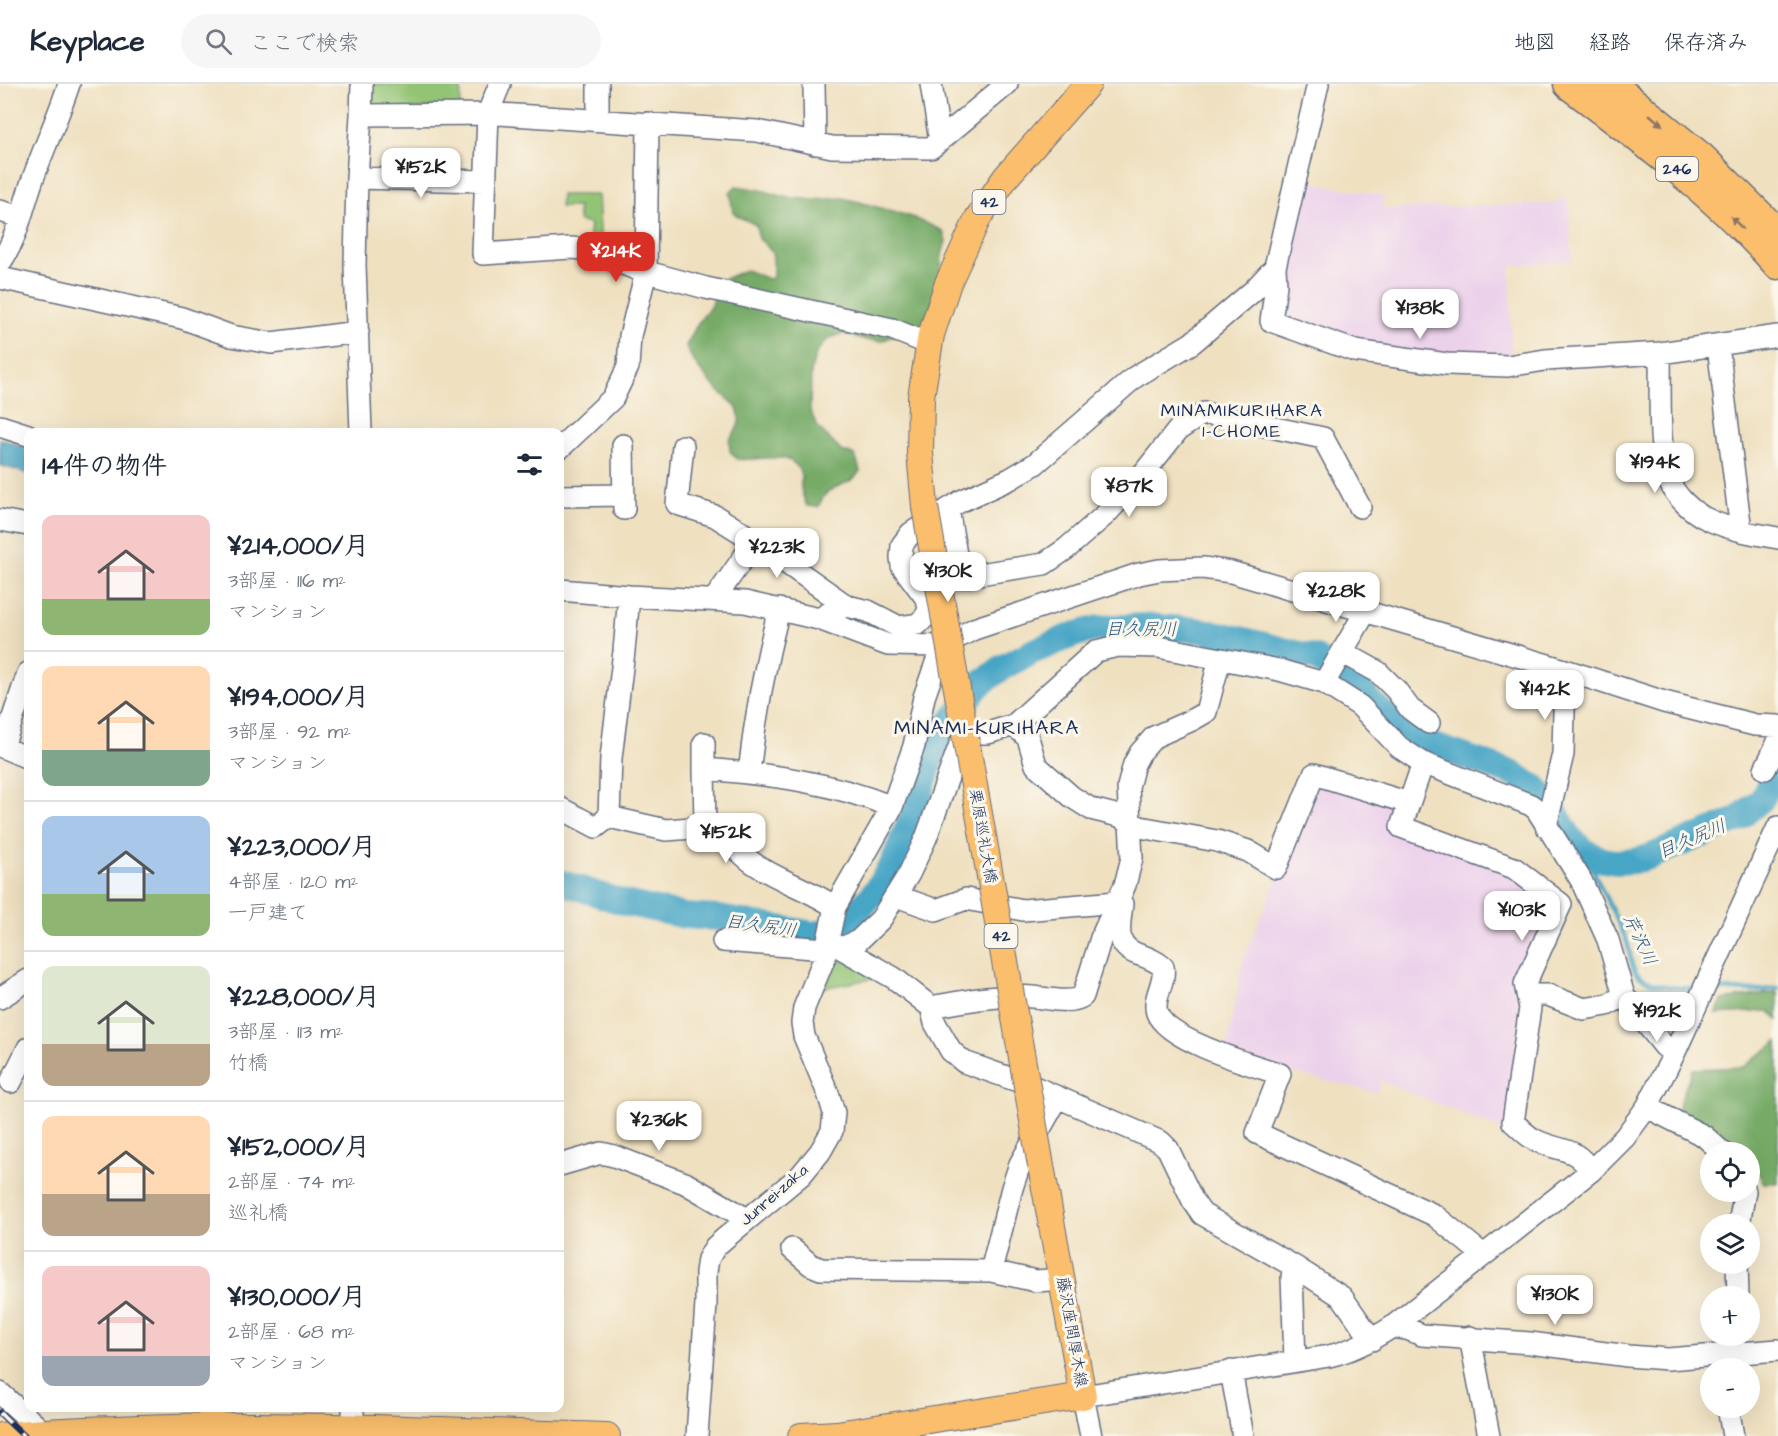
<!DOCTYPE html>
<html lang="ja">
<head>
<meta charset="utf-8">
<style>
	body { margin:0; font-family:"Architects Daughter","Klee One",sans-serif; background:#f6f6f7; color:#1f2937; height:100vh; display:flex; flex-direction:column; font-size:22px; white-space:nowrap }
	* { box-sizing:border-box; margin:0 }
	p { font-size:20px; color:#747a83 }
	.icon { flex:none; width:33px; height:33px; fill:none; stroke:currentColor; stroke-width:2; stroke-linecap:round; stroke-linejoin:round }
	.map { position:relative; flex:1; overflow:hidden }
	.sheet { position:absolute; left:24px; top:344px; width:540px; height:984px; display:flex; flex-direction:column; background:#fff; border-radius:12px; box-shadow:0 6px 24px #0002 }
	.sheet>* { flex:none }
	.fabs { position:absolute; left:1700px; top:1058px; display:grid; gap:12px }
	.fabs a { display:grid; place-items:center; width:60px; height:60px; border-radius:50%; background:#fff; box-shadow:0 6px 24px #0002; font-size:30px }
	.price { position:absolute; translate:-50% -51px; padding:0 14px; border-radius:12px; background:#fff; color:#222; font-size:20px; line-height:39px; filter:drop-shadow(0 2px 3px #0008) }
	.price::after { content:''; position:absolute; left:50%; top:36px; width:18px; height:14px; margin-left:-9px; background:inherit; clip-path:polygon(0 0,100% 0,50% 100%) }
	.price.on { background:#d93025; color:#fff }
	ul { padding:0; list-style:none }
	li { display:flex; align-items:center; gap:18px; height:150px; padding:0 18px }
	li+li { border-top:2px solid #e0e1e3 }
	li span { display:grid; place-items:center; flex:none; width:168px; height:120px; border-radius:12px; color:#555 }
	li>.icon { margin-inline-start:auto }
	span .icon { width:72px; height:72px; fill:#fffc; stroke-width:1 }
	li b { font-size:26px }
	h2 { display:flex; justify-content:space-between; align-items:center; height:72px; padding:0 18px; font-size:26px }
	header { display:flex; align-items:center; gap:36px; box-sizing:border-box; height:84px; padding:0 30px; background:#fff; border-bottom:2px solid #e0e1e3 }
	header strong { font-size:28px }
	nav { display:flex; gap:33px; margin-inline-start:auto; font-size:21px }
	.search { width:420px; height:54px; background:#f6f6f7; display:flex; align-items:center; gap:15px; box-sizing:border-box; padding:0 21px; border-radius:33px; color:#747a83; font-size:22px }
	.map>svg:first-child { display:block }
	.built { fill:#ecd1eb }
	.green { fill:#93c474; stroke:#577a69; stroke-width:1.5 }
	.forest { fill:#76aa66; stroke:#486c62; stroke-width:1.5 }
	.water { fill:#47a5c6; stroke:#316a92; stroke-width:1.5 }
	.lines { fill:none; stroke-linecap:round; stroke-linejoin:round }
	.stream { stroke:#47a5c6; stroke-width:4.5 }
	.river { stroke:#47a5c6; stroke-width:26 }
	.minor-casing { stroke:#656d80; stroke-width:24 }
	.major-casing { stroke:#656d80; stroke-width:28 }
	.highway-casing { stroke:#656d80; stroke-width:33 }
	.minor { stroke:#fff; stroke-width:21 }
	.major { stroke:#fabe6d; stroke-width:26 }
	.highway { stroke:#fabe6d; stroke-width:30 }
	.rail-casing { stroke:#1b2f5e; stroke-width:7 }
	.rail { stroke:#fbf7ec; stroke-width:4.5; stroke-dasharray:14; stroke-linecap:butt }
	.major-bridge-casing { stroke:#656d80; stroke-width:28; stroke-linecap:butt }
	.major-bridge { stroke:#fabe6d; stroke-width:26 }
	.oneway { fill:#8a7666 }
	.labels { text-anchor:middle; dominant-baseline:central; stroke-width:6; stroke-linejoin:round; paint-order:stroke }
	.shield { fill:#fbf7ec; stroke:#5e6b89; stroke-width:1.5 }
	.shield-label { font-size:15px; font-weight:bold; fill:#1b2f5e }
	.street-label { font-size:16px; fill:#1b2f5e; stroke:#fbf7ec }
	.neighbourhood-label { font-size:18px; letter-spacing:1.5px; fill:#1b2f5e; stroke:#fbf7ec }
	.water-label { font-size:18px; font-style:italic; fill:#2a5882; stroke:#fbf7ec }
	.quarter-label { font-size:20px; letter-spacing:1.5px; fill:#1b2f5e; stroke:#fbf7ec }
</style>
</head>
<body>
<header>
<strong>Keyplace</strong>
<div class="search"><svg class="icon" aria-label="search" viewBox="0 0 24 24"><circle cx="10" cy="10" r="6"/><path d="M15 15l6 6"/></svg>ここで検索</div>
<nav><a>地図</a><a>経路</a><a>保存済み</a></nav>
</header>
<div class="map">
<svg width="1778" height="1352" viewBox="0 0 1778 1352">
	<rect width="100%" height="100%" fill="#fbf7ec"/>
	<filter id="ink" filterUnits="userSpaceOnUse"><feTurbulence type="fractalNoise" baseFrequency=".0167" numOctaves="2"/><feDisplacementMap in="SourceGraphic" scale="12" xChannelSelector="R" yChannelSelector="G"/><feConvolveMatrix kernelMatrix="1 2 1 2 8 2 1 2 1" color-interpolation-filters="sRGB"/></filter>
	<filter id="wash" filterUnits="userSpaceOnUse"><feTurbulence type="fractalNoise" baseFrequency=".008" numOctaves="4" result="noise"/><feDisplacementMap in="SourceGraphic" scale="24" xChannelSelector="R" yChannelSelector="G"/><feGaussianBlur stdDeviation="1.35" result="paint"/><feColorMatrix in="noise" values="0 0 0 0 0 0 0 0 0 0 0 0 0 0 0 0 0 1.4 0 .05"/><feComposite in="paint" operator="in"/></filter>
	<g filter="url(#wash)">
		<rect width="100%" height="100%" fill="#efe0c0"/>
		<path class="built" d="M 1301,96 L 1384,112 L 1382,125 L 1558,119 L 1558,115 L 1568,114 L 1572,177 L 1511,182 L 1511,274 L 1506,276 L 1355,262 L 1289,241 L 1278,227 Z
			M 1321,699 L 1396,721 L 1395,745 L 1511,788 L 1550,819 L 1526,924 L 1506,1047 L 1381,997 L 1378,1009 L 1289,988 L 1226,967 L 1243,875 L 1316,703 Z"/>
		<path class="green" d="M 365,0 L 461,0 L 460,23 L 370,27 Z
			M 561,111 L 598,111 L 601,165 L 588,159 L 590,140 L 578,137 L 578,123 L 560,123 Z
			M 845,876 L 876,894 L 822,904 L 831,880 Z"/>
		<path class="forest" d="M 736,102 L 761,106 L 784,113 L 814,116 L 842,114 L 859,118 L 912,133 L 943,147 L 946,157 L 942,171 L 940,199 L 920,248 L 890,253 L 882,257 L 867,256 L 844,250 L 835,252 L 827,256 L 817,267 L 811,286 L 810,327 L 818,343 L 841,367 L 855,371 L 860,387 C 850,403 838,398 826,410 C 823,413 820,419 818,423 L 807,422 C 804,415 800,407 801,399 C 802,391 803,398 801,390 C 792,363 759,378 737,375 L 730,367 L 729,356 C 735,348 741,341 739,330 C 737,319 724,313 717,305 C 705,294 692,277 686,262 L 698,239 L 712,221 L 717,198 L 746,186 L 768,195 L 773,194 C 773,172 777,170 759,155 L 756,141 C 733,129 733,136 730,108 Z
			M 1778,908 L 1778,936 L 1769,927 L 1716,930 L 1722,916 Z
			M 1778,957 L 1778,1099 L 1764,1099 L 1749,1075 L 1749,1068 L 1745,1068 L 1740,1060 L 1677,1025 L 1693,985 L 1743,983 Z"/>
		<path class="water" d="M 0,355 L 28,364 L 28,390 L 0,381 Z"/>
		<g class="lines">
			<path class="stream" d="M 1588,769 C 1596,801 1615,828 1627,858 C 1631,869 1630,885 1639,892 C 1654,904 1679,903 1697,905
				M 1709,905 L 1754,907 L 1778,904"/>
			<path class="river" d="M 560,798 L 625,819 L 685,832 L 719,834 L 815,850 L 844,843 L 873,810 L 892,781 L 917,720 L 934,667 L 945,646 L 979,601 L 1003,583 L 1032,568 L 1073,551 L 1099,544 L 1147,542 L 1196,546 L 1225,551 L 1316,574 L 1359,604 L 1369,617 L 1387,632 L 1429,660 L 1512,689 L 1536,704 L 1557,731 L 1571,755 L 1588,769 L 1603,776 L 1616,778 L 1634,777 L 1649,773 L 1737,736 L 1762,715 L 1778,684"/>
		</g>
	</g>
	<g filter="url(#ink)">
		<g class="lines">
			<defs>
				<path id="minor" d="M 362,0 L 361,31 L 499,30 L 757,47 L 832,63 L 931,64 L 1007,0
					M 500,0 L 488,29 L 483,170 L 570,164 L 586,165 L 636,185 L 706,204 L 892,245 L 929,260
					M 814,0 L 815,60
					M 931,0 L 940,57
					M 1318,0 L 1275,183 L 1276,201 L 1271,237 L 1355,267 L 1447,280 L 1508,282 L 1545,276 L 1660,269 L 1778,252
					M 598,36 L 598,0
					M 357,94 L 485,97
					M 0,127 L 20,133
					M 0,179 C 18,154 23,121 34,92 C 45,61 59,31 69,0
					M 0,194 L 182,234 L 231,252 L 271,259 L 358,248
					M 1718,262 L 1741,447
					M 1660,269 C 1661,304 1657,367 1669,397 C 1676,413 1692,428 1707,435 C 1730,446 1754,450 1778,454
					M 0,342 L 28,351
					M 361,348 L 355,181 L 357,94 L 361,31
					M 623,361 L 624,425
					M 683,362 L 677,420 L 715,432 L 755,457
					M 560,364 L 613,314 L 628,283 L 630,252 L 646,188 L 648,39
					M 560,412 L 624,411
					M 948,425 L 960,493 L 1044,480 L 1066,465 L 1105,431 L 1143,390 L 1178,346 L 1204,329 L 1323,354 L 1360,423
					M 0,436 L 28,441
					M 560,506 L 629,512 L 745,518 L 819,535 L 888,561 L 942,562 L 974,545 L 1139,490 L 1159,486 L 1203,484 L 1231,488 L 1565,586 L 1664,618 L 1755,641 L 1778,642
					M 714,516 L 755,457 L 847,522
					M 819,535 L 834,526 L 847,522 L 868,527 L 899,543 L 918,540 L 927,531 L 929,522 L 926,514 L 902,482 L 901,473 L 902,461 L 911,449 L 961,417 L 1010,395 L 1035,380 L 1135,293 L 1192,259 L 1253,207 L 1275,183
					M 1342,568 L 1378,588 L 1396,606 L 1410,625 L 1429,639
					M 1324,599 L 1366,527
					M 1014,641 L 1028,654 L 1036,681 L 1072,713 L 1091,725 L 1119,732 L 1140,743 L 1217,757 L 1248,767 L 1276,784 L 1314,690 L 1409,719
					M 704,659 L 704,685 C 768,690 832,698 892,723
					M 0,662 L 28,674
					M 3,663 L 28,589
					M 1423,679 L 1401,743 L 1514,784 L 1561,820 L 1525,900 L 1530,924 L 1513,1038 C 1520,1044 1527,1052 1535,1056 C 1561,1069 1572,1060 1591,1087
					M 704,685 L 705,743 C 726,750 736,767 753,779 C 779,797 809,805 835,823
					M 1765,685 L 1778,658
					M 749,689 C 755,633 765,580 779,525
					M 560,724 L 596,743 L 609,733 L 666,746 L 705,743
					M 609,733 L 611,674 L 624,567 L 629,512
					M 1546,742 L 1563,670 L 1565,586
					M 896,812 L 936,826 L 966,815 L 1023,826 L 1117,818 L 1122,820 C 1120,840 1113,861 1137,870 C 1147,873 1155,876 1163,883 C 1166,898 1152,914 1157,929 C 1167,957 1253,981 1280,990 L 1257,1049 L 1434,1131 L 1482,1170
					M 723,857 L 826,865
					M 828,858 L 841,864 L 858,857 L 881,835 L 909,790 L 926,754 L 964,649 L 988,649 L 1014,641 L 1096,567 L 1118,562 L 1158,563 L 1279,586 L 1324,599 L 1360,622 L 1399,663 L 1423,679 L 1531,721 L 1537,726 L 1581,796 L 1608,856 L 1624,912 L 1664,962 L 1674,970
					M 841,864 L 894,894 L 931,923 C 965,917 998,910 1033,913 C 1047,914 1071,921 1083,912 L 1101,854 L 1125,801 L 1132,774 L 1128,703 L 1134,680 L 1140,669 L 1154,653 L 1192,636 L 1206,628 L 1220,575
					M 1528,911 L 1548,911 L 1584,925 L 1607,921 L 1624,912
					M 0,914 L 28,896
					M 931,923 L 935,939 L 951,967 L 964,978 L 1032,1002 L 1161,1058 L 1168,1065 L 1193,1117 L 1202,1130 L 1297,1184 L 1342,1213 L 1372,1256
					M 11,998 L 28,964
					M 1647,1023 L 1704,1052 L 1722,1068
					M 560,1081 L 601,1069 L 614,1072 L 685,1099 L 747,1135
					M 1739,1140 L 1745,1107
					M 792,1165 L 811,1181 L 821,1185 L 991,1187 L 1036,1197 L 1062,1195
					M 1737,1179 L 1738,1212
					M 991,1187 L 1012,1104 L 1020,1080 L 1058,1013
					M 1392,1243 L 1407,1245 L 1422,1251 L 1530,1259 L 1628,1272 L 1668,1275 L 1778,1266
					M 1470,1253 L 1489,1352
					M 1295,1277 L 1292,1192 L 1297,1184
					M 1231,1287 L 1243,1352
					M 0,1309 L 42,1347
					M 211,1323 L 212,1341
					M 1728,1323 L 1733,1352
					M 353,1342 L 353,1323
					M 697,1352 L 706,1220 L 706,1188 L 708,1175 L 715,1163 L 724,1155 L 801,1091 L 820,1068 L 832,1047 L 834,1029 L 829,1012 L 804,952 L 802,939 L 804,924 L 824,875 L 835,823 L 892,723 L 914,662 L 924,613 L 942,562
					M 1091,1352 L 1083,1312 L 1329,1272 C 1352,1267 1372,1256 1392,1243 L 1591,1087 L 1625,1053 L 1647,1023 L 1674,970 L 1778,743"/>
				<path id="major" d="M 925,423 L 920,369 L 921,313 L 931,251 L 948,199 L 978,134 L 1006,93 L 1088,0
					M 1,1352 C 39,1347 76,1346 115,1345 C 279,1337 443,1347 607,1352
					M 801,1352 L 837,1350 L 1083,1312 L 1041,1082"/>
				<path id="highway" d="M 1569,0 C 1642,55 1717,111 1778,180
					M 1610,0 L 1701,74 L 1778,150"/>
			</defs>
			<use href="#minor" class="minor-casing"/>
			<use href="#major" class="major-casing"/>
			<use href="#highway" class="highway-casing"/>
			<use href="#minor" class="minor"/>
			<use href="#major" class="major"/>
			<use href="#highway" class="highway"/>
			<defs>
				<path id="rail" d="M 0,1329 L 24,1352"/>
			</defs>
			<use href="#rail" class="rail-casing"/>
			<use href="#rail" class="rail"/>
			<defs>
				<path id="major-bridge" d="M 925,423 L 1041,1082"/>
			</defs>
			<use href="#major-bridge" class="major-bridge-casing"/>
			<use href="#major-bridge" class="major-bridge"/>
		</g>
		<defs><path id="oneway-solid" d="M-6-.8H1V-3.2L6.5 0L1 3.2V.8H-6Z" transform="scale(1.5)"/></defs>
		<g class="oneway">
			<use href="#oneway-solid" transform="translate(1656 36) rotate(40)"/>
			<use href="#oneway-solid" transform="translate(1737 139) rotate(-135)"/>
		</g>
	</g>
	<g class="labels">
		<g class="shield">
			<rect x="1656" y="73" width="42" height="24" rx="4.5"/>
			<rect x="972.5" y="106" width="33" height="24" rx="4.5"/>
			<rect x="984.5" y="840" width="33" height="24" rx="4.5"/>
		</g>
		<g class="shield-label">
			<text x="1677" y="85">246</text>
			<text x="989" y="118">42</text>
			<text x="1001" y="852">42</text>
		</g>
		<g class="street-label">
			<text transform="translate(983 752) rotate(80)">栗原巡礼大橋</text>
			<text transform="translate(774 1111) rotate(-41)">Junrei-zaka</text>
			<text transform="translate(1072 1248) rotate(80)">藤沢座間厚木線</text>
		</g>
		<g class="neighbourhood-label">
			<text x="1242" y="326">MINAMIKURIHARA<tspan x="1242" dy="21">1-CHOME</tspan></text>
		</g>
		<g class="water-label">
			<text x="1141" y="545">目久尻川</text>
			<text transform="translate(1692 755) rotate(-23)">目久尻川</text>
			<text transform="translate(761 842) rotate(8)">目久尻川</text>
			<text transform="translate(1640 856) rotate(65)">芹沢川</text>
		</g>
		<g class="quarter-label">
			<text x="987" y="644">MINAMI-KURIHARA</text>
		</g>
	</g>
</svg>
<div class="fabs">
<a><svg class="icon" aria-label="locate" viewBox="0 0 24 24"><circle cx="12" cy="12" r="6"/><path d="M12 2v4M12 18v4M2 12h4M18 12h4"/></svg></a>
<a><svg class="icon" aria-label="layers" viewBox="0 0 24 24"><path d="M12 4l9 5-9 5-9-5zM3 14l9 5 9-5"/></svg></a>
<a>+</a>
<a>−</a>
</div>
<b class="price" style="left:421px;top:115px">¥152K</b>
<b class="price on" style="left:616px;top:199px">¥214K</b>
<b class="price" style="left:1420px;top:256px">¥138K</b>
<b class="price" style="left:1655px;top:410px">¥194K</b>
<b class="price" style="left:1129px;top:434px">¥87K</b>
<b class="price" style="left:777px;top:495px">¥223K</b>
<b class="price" style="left:948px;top:519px">¥130K</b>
<b class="price" style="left:1336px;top:539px">¥228K</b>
<b class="price" style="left:1545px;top:637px">¥142K</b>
<b class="price" style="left:726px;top:780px">¥152K</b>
<b class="price" style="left:1522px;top:858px">¥103K</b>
<b class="price" style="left:1657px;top:959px">¥192K</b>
<b class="price" style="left:659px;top:1068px">¥236K</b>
<b class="price" style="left:1555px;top:1242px">¥130K</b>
<section class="sheet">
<h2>14件の物件<svg class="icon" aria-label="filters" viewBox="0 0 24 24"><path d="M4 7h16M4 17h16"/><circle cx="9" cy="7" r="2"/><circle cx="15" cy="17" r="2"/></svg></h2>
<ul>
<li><span style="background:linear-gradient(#f6c9c9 70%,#8fb573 0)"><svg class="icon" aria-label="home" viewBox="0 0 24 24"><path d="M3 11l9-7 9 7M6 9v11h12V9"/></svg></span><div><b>¥214,000/月</b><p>3部屋 · 116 m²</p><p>マンション</p></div></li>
<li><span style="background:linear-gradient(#ffd9b3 70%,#7fa58c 0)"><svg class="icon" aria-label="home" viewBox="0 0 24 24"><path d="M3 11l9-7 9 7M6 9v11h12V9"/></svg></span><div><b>¥194,000/月</b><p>3部屋 · 92 m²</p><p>マンション</p></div></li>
<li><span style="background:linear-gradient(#a9c7e8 65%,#8fb573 0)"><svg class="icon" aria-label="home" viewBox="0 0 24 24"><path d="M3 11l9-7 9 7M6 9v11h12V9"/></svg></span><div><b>¥223,000/月</b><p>4部屋 · 120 m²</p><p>一戸建て</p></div></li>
<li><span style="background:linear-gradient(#dfe7d0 65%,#b9a48a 0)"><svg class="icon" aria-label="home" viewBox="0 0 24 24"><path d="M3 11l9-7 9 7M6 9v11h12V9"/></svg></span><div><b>¥228,000/月</b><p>3部屋 · 113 m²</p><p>竹橋</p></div></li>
<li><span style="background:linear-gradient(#ffd9b3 65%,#b9a48a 0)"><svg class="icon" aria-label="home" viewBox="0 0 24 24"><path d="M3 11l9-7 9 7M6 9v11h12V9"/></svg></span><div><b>¥152,000/月</b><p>2部屋 · 74 m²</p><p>巡礼橋</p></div></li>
<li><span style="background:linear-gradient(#f6c9c9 75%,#9aa5b1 0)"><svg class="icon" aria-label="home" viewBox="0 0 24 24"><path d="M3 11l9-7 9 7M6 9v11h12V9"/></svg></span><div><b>¥130,000/月</b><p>2部屋 · 68 m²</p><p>マンション</p></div></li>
</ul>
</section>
</div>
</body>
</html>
